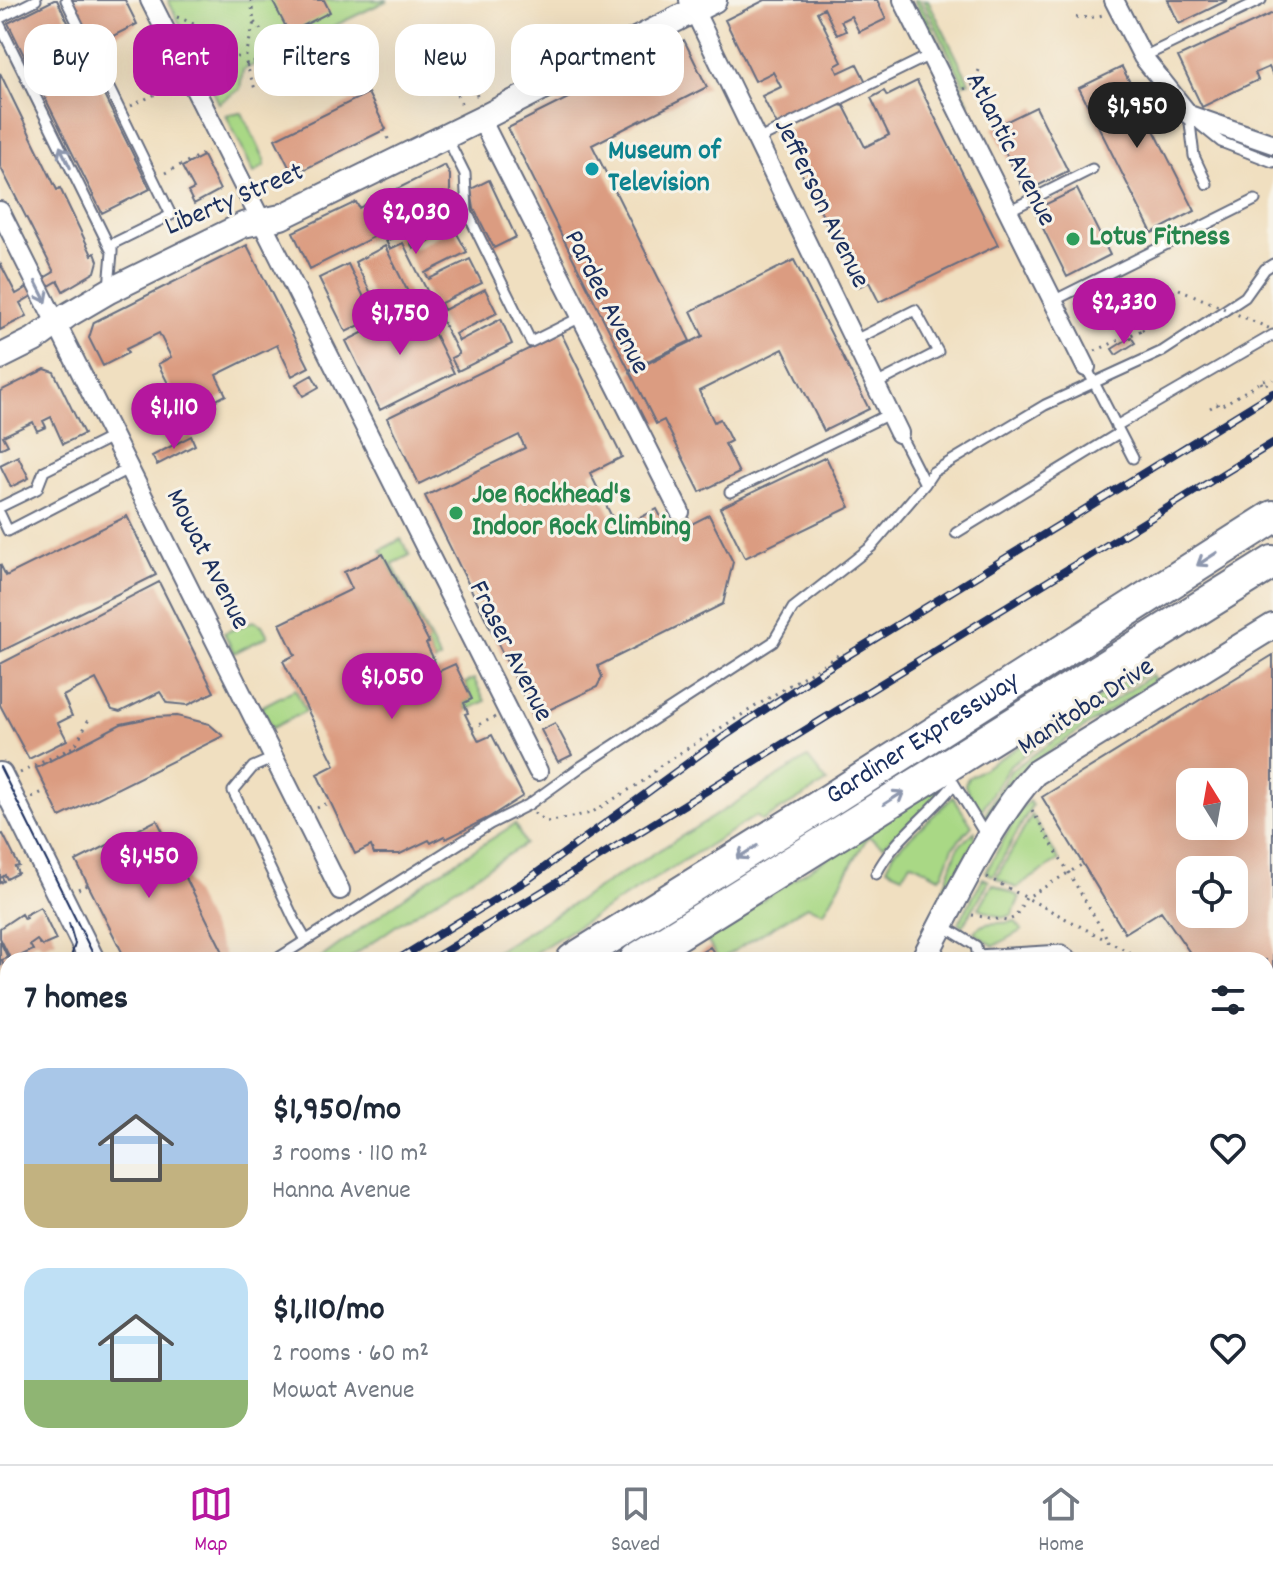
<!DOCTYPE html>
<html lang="en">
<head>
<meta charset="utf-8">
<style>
	body { margin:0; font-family:Dekko,sans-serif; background:#f6f6f7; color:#1f2937; height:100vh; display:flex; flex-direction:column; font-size:30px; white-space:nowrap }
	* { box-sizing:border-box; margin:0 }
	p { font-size:26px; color:#747a83 }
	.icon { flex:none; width:44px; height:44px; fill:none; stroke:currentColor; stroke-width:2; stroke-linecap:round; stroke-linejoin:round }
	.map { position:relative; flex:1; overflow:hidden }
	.sheet { position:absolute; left:0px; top:952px; width:1274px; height:512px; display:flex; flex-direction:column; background:#fff; border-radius:24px 24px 0 0; box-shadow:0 8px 32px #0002 }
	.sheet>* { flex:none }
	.hud { position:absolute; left:24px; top:24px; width:800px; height:72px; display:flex; gap:16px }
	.needle { width:52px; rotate:349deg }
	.tools { position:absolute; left:1176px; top:768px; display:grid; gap:16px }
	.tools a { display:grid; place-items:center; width:72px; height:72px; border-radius:16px; background:#fff; box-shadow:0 8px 32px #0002; font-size:40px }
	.price { position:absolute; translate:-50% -68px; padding:0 18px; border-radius:28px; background:#b5179e; color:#fff; font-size:26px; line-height:52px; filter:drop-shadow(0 2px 4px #0008) }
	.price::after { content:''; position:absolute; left:50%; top:48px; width:24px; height:18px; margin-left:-12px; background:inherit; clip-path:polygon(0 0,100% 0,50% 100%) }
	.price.current { background:#222; color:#fff }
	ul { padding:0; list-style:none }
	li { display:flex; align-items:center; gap:24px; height:200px; padding:0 24px }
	li span { display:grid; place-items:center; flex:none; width:224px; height:160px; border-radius:24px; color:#555 }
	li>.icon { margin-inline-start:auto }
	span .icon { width:96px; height:96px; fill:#fffc; stroke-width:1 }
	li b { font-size:34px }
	h2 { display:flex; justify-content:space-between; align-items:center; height:96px; padding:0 24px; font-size:34px }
	.tag { padding:0 28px; border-radius:24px; background:#fff; box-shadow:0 8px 32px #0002; font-size:28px; line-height:72px }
	.tag.current { background:#b5179e; color:#fff }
	.dock { display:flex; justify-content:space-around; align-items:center; height:112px; border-top:2px solid #e0e1e3; background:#fff; font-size:22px; color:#747a83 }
	.dock a { display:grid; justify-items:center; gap:4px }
	.dock .current { color:#b5179e }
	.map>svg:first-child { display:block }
	.green { fill:#a9d885; stroke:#628472; stroke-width:2 }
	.building { fill:#db9c81; fill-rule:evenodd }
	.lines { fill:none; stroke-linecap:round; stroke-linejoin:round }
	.lane-casing { stroke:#666d80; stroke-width:13 }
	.street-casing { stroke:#666d80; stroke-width:22 }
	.secondary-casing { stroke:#666d80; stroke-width:28 }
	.highway-casing { stroke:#666d80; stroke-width:36 }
	.path { stroke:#666d80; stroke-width:3; stroke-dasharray:2 6; stroke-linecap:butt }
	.lane { stroke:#fff; stroke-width:9 }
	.street { stroke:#fff; stroke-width:18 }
	.secondary { stroke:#fff; stroke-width:24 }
	.highway { stroke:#fff; stroke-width:32 }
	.tram { stroke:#1b2f5e; stroke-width:2 }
	.rail-casing { stroke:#1b2f5e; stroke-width:8 }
	.rail { stroke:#f7f3e8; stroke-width:5; stroke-dasharray:15; stroke-linecap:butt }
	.path-bridge { stroke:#666d80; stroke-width:3; stroke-dasharray:2 6; stroke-linecap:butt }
	.oneway { stroke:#8d97ae }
	.culture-dot { fill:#0f9aa8; stroke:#f7f3e8; stroke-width:3 }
	.leisure-dot { fill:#2e9e5b; stroke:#f7f3e8; stroke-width:3 }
	.labels { text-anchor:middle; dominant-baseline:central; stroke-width:6; stroke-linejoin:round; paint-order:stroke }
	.street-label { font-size:28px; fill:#1b2f5e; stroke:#f7f3e8 }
	.culture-label { font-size:28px; font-weight:bold; fill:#0d838f; stroke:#f7f3e8; text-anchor:start }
	.leisure-label { font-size:28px; font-weight:bold; fill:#27864d; stroke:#f7f3e8; text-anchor:start }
</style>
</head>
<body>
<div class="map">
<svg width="1273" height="1464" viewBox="0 0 1273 1464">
	<rect width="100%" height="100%" fill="#f7f3e8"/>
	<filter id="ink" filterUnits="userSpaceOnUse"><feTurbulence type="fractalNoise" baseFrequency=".0125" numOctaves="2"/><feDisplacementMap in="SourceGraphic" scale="16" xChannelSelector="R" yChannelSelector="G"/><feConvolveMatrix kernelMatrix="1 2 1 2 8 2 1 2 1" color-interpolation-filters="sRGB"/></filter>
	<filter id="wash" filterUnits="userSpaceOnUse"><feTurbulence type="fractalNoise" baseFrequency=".006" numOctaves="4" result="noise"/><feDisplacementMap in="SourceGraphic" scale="32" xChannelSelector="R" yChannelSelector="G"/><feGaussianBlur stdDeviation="1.8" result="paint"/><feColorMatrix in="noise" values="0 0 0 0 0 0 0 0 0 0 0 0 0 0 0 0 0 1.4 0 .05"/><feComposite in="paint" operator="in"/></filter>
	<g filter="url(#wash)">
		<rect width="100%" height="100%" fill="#f0dfc0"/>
		<path class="green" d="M 168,0 L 388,0 L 243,70 L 240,89 L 219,103 Z
			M 914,0 L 919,0 L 969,103 L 965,103 Z
			M 923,0 L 928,0 L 969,82 L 964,84 Z
			M 234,113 L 242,113 L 265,160 L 264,166 L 254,173 L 226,115 Z
			M 401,539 L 410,555 L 392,564 L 440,659 L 435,662 L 426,643 L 428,641 L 381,550 Z
			M 253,621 L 262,625 L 268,636 L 234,653 L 224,633 Z
			M 1148,667 L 1150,671 L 1011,764 L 981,811 L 966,788 L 965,784 L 968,778 Z
			M 1152,675 L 1155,680 L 1017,773 L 1003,790 L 987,817 L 983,817 L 1011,770 Z
			M 474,679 L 485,701 L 467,710 L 464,703 L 472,699 L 465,683 Z
			M 295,689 L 306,711 L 272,728 L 261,707 Z
			M 808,758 L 827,782 L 762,821 L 756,816 L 523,960 L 482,960 Z
			M 935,788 L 939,794 L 936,799 L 883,846 L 868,836 L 824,912 L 807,906 L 719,960 L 705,937 Z
			M 953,797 L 972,826 L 953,847 L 943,874 L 939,877 L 911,862 L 903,875 L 887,868 L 894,852 Z
			M 1029,801 L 1032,805 L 993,876 L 986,872 L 1019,811 Z
			M 1032,815 L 1059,860 L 1016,888 L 996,878 Z
			M 515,824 L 525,844 L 397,925 L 347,960 L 318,960 L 429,879 Z
			M 975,831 L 975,840 L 937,907 L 958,847 Z
			M 983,878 L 989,881 L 963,926 L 959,923 Z
			M 993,884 L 1020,897 L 1012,915 L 1002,918 L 979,908 Z
			M 1015,921 L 1022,930 L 994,946 L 974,932 C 985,918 1001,926 1015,921 Z
			M 8,1247 L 8,1281 L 0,1286 L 0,1252 Z
			M 1,1433 L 8,1434 L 8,1456 L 54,1456 L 58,1464 L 0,1464 Z"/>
		<g id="blocks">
			<path class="building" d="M 54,0 L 57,0 L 150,189 L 102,213 L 8,23 Z
				M 70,0 L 125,0 L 137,24 L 93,46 Z
				M 272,0 L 324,0 L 330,12 L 289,33 Z
				M 765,0 L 877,0 L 886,19 L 859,32 L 851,16 L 841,21 L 846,31 L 837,35 L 824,8 L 817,12 L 842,62 L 835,66 L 838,73 L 857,64 L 867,84 L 778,127 L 762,96 L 781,87 L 773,72 L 755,81 L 725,20 Z
				M 1168,0 L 1228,0 L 1179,24 Z
				M 1273,13 L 1273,75 L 1269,67 L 1255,73 L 1258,80 L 1202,107 L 1178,57 Z
				M 684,40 L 707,87 L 592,145 L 690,341 L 629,370 L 508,128 Z
				M 1122,67 L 1195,211 L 1152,233 L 1079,88 Z
				M 0,73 L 57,190 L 60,188 L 92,255 L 95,253 L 98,261 L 95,272 L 63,291 L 58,281 L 20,303 L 27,316 L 0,330 L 0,263 L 16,294 L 54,272 L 0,166 Z
				M 917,81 L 998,245 L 879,302 L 869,282 L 858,287 L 797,164 L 806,160 L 791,144 L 787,145 L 781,133 L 839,105 L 844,106 L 865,147 L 889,135 L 871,98 L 884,91 L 887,96 Z
				M 368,93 L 386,129 L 293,175 L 275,139 Z
				M 1036,107 L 1068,171 L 1025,192 L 993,128 Z
				M 203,156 L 220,190 L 194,204 L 188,192 L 194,189 L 182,167 Z
				M 445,165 L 450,175 L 450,200 L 442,204 L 451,222 L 410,242 L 413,249 L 454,228 L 467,252 L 425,273 L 429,279 L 470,259 L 482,283 L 441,303 L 444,310 L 485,289 L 497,313 L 455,334 L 459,341 L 501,319 L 512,344 L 458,371 L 451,358 L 459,354 L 403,243 L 390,249 L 386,241 L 400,235 L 395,226 L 310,269 L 293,232 L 356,202 L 359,208 Z
				M 489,180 L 516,237 L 494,248 L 474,209 L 471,189 Z
				M 1077,189 L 1110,255 L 1067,277 L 1034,210 Z
				M 247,245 L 309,367 L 292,376 L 277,345 L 216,375 L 226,395 L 177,420 L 165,397 L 173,393 L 158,364 L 171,357 L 159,333 L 126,349 L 128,353 L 103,366 L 89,338 L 94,322 Z
				M 385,246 L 412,300 L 382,315 L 355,262 Z
				M 794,260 L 869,409 L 824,431 L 783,349 L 699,391 L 714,422 L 720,419 L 731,441 L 725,444 L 739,473 L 700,492 L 664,420 L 656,424 L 630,372 L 703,336 L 691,311 Z
				M 348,264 L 374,318 L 346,332 L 319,278 Z
				M 420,304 L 454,373 L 380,410 L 346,341 Z
				M 561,333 L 622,457 L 590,473 L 618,529 L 657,509 L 670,535 L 709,515 L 733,562 L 723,604 L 598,666 L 602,677 L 597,687 L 534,717 L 425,496 L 525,448 L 519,435 L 419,484 L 387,418 Z
				M 1131,337 L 1135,343 L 1116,355 L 1112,349 Z
				M 45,369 L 54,372 L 84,434 L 63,444 L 51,417 L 43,421 L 46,427 L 37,431 L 33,422 L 3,436 L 8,445 L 0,449 L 0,391 Z
				M 312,375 L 319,387 L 303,396 L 296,384 Z
				M 191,436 L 195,445 L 157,465 L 152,456 Z
				M 18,456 L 29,478 L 11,487 L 0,465 Z
				M 826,457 L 850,507 L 745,558 L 720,508 Z
				M 127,516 L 156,575 L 0,652 L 0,564 L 6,576 Z
				M 383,554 L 429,642 L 426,643 L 435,662 L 429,665 L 433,674 L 455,664 L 472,699 L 464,703 L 468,713 L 465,714 L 472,728 L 479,741 L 492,735 L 523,796 L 488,818 L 446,839 L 444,836 L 431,843 L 429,840 L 400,854 L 374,854 L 371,846 L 355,854 L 317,774 L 335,765 L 283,661 L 295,655 L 280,624 L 352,589 L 344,572 Z
				M 159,582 L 214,692 L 188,705 L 167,703 L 160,692 L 120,712 L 112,710 L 96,679 L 63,696 L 72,716 L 58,723 L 67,740 L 29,759 L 0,705 L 0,664 Z
				M 1273,655 L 1273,995 L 1266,991 L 1266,960 L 1237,960 L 1235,957 L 1230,960 L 1195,960 L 1161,911 L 1125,933 L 1042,797 ZM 1190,782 L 1234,782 L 1234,826 L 1190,826 ZM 1190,870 L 1234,870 L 1234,914 L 1190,914 Z
				M 177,716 L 209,724 L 223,736 L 60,817 L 36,768 L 121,724 L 154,717 Z
				M 555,723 L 572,755 L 558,762 L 541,730 Z
				M 157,820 L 227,960 L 126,960 L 76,861 Z
				M 3,834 L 19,866 L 15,867 L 18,873 L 7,879 L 5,875 L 2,877 L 4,881 L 0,883 L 0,835 Z
				M 40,907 L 56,940 L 42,946 L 37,940 L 30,945 L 33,950 L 11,960 L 0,938 L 0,928 L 21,914 L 24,919 L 26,918 L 25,915 Z
				M 0,941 L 8,958 L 2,960 L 3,964 L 0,966 Z
				M 710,947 L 719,960 L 689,960 Z
				M 1273,1001 L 1273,1218 L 1266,1207 L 1266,1005 Z
				M 0,1036 L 8,1051 L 8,1075 L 0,1078 Z
				M 1266,1424 L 1273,1435 L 1273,1464 L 1045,1464 L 1040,1456 L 1266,1456 Z
				M 137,1456 L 292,1456 L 302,1464 L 141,1464 Z
				M 476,1456 L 687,1456 L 673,1464 L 481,1464 Z"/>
		</g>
	</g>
	<g filter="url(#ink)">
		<use href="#blocks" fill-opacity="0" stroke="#666d80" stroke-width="2"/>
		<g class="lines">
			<defs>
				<path id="lane" d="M 66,0 L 171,215 L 112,244 L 112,252
					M 0,18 L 36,0
					M 0,25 L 112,252 L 109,288
					M 1143,57 L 1261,0
					M 1189,115 L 1194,156 L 1207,184
					M 1200,125 L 1221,142 L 1273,162
					M 446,136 L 465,174 L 467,212 L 531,342 L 581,317
					M 757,140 L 930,55
					M 1008,211 L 1092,169
					M 1053,301 L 1255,200
					M 855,340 L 915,310 L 938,352 L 876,384
					M 1086,367 L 1133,458
					M 1116,426 L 1273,335
					M 925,484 L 933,472 L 1045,405 L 1163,351 L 1245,297 L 1265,269 L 1273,264
					M 730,492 L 891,413
					M 0,507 L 37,489 L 44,471 L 114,436
					M 0,514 L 8,531 L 130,468
					M 956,533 L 1119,433
					M 274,758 L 253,767 L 233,791 L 295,921 L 306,940
					M 952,780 L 986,836
					M 876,874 C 894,838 930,815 954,784
					M 942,925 L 976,946 L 978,958
					M 977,955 L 1062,950 L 1076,960
					M 275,960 L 490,824 L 528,805 L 582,766 L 773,642 L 793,608 L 871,547 L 925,484 L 899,433
					M 0,1113 L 8,1109
					M 0,1402 L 8,1397"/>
				<path id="street" d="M 150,0 L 538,771
					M 689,0 L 899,433
					M 903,0 L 1086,367
					M 1114,0 L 1143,57 L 1189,115 L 1273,144
					M 481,119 L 680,512
					M 0,211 L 340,890
					M 0,997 L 8,993"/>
				<path id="secondary" d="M 0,357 L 34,340 L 68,315 L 109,291 L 243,225 L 281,217 L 481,119 L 714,0
					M 0,775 L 92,960
					M 923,960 C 954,902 991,821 1035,773 L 1273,626
					M 1266,1296 L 1273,1301
					M 351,1456 L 355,1464
					M 394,1464 L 410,1456
					M 963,1464 L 965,1456"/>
				<g id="highway">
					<path id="s1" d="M 573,960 L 814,810 L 1273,517"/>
					<path d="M 636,960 L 1273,562"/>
					<path d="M 0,1312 L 8,1307"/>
					<path d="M 0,1354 L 8,1349"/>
				</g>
			</defs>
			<use href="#lane" class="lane-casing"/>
			<use href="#street" class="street-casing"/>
			<use href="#secondary" class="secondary-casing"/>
			<use href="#highway" class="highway-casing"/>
			<path class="path" d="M 251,0 L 254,22 L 245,60 L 255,89
				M 177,17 L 192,23 L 243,61
				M 1076,17 L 1089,18 L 1103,15
				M 567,40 L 571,50
				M 276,44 L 293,37 L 297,45
				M 246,66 L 279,50 L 254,22
				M 473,87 L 478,98
				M 964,89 L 973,85 L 981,65
				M 457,94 L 462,105
				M 131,106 L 174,85
				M 384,130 L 389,141
				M 165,173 L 208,151
				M 1152,304 L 1179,289
				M 1142,330 L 1152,325
				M 1095,351 L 1142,330 L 1139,320 L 1143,309
				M 1261,382 L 1263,386 L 1273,379
				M 1210,408 L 1217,404 L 1219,407 L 1266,379 L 1264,376
				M 472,728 L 495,717
				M 20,773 L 75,746 L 90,717
				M 32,797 L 47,790
				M 317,808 L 330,802
				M 1032,810 L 1107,938
				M 534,813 L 547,822 L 591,813 L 645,780 L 661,765 L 843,652
				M 987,877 L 1144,960
				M 78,889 L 88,885
				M 972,915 L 1007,921 L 1015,917 L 1026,898 L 1083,864
				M 1266,984 L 1273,980
				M 1266,1225 L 1273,1237
				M 789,1456 L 791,1464
				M 796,1464 L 810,1456"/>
			<use href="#lane" class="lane"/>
			<use href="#street" class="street"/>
			<use href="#secondary" class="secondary"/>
			<use href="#highway" class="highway"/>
			<path class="tram" d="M 0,767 L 96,960
				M 69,923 L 75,944 L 70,960
				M 0,1000 L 8,996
				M 0,1111 L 8,1107"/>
			<defs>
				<path id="rail" d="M 397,960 L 530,878 L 725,736 L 821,672 L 1273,393
					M 431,960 L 1273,443
					M 0,1215 L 8,1210
					M 0,1236 L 8,1231"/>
			</defs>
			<use href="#rail" class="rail-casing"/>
			<use href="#rail" class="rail"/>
			<path class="path-bridge" d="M 1179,289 L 1273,330"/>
		</g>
		<defs><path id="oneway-shaft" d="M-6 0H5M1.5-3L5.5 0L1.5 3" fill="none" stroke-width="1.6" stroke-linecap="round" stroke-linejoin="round" transform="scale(2)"/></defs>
		<g class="oneway">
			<use href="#oneway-shaft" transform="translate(65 157) rotate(-116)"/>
			<use href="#oneway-shaft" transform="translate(41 292) rotate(63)"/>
			<use href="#oneway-shaft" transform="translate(1207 559) rotate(147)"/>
			<use href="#oneway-shaft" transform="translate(894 798) rotate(-32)"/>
			<use href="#oneway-shaft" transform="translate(747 852) rotate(148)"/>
		</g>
	</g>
	<circle class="culture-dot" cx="592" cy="169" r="8"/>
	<g class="leisure-dot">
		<circle cx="1073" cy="239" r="8"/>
		<circle cx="456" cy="513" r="8"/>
	</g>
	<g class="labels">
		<g class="street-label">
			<text transform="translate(1009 150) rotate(63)">Atlantic Avenue</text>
			<text transform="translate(235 201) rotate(-23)">Liberty Street</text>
			<text transform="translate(820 204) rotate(64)">Jefferson Avenue</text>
			<text transform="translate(605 303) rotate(63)">Pardee Avenue</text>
			<text transform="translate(206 560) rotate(63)">Mowat Avenue</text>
			<text transform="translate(509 652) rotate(63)">Fraser Avenue</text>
			<text transform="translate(1087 708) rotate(-33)">Manitoba Drive</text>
			<text stroke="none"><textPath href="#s1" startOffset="414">Gardiner Expressway</textPath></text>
		</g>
		<g class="culture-label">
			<text x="608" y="153">Museum of<tspan x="608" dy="32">Television</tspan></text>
		</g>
		<g class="leisure-label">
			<text x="1089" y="239">Lotus Fitness</text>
			<text x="472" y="497">Joe Rockhead's<tspan x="472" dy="32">Indoor Rock Climbing</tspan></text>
		</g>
	</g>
</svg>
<div class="tools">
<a><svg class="needle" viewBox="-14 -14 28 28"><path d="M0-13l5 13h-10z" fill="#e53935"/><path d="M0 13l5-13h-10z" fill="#747a83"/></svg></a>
<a><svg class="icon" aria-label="locate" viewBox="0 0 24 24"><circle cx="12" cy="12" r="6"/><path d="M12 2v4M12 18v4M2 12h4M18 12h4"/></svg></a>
</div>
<b class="price current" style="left:1137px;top:150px">$1,950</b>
<b class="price" style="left:416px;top:256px">$2,030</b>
<b class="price" style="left:1124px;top:346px">$2,330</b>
<b class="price" style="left:400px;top:357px">$1,750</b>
<b class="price" style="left:174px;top:451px">$1,110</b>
<b class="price" style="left:392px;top:721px">$1,050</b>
<b class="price" style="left:149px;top:900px">$1,450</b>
<div class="hud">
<a class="tag">Buy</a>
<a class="tag current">Rent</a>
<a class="tag">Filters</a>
<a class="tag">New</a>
<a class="tag">Apartment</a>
</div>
<section class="sheet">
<h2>7 homes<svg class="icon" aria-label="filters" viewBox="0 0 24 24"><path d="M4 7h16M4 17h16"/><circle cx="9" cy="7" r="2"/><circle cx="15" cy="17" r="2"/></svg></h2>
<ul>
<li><span style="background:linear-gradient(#a9c7e8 60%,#c2b280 0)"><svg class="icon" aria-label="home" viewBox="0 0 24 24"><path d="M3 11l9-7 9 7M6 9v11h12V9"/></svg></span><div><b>$1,950/mo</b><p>3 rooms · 110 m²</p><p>Hanna Avenue</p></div><svg class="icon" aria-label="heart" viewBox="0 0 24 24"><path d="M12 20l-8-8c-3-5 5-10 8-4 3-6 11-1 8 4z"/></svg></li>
<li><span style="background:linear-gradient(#bfe0f5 70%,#8fb573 0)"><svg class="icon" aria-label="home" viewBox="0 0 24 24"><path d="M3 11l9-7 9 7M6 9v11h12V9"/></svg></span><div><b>$1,110/mo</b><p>2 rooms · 60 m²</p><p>Mowat Avenue</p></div><svg class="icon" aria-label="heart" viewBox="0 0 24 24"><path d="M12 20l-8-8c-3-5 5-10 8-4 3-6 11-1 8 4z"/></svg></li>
</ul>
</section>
</div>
<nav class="dock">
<a class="current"><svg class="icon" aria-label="map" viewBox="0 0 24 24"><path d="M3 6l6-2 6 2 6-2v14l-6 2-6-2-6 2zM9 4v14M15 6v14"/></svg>Map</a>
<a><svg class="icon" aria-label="saved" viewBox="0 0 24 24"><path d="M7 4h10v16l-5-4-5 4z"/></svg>Saved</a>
<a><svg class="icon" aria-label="home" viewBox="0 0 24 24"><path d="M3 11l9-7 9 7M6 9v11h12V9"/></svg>Home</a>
</nav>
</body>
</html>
